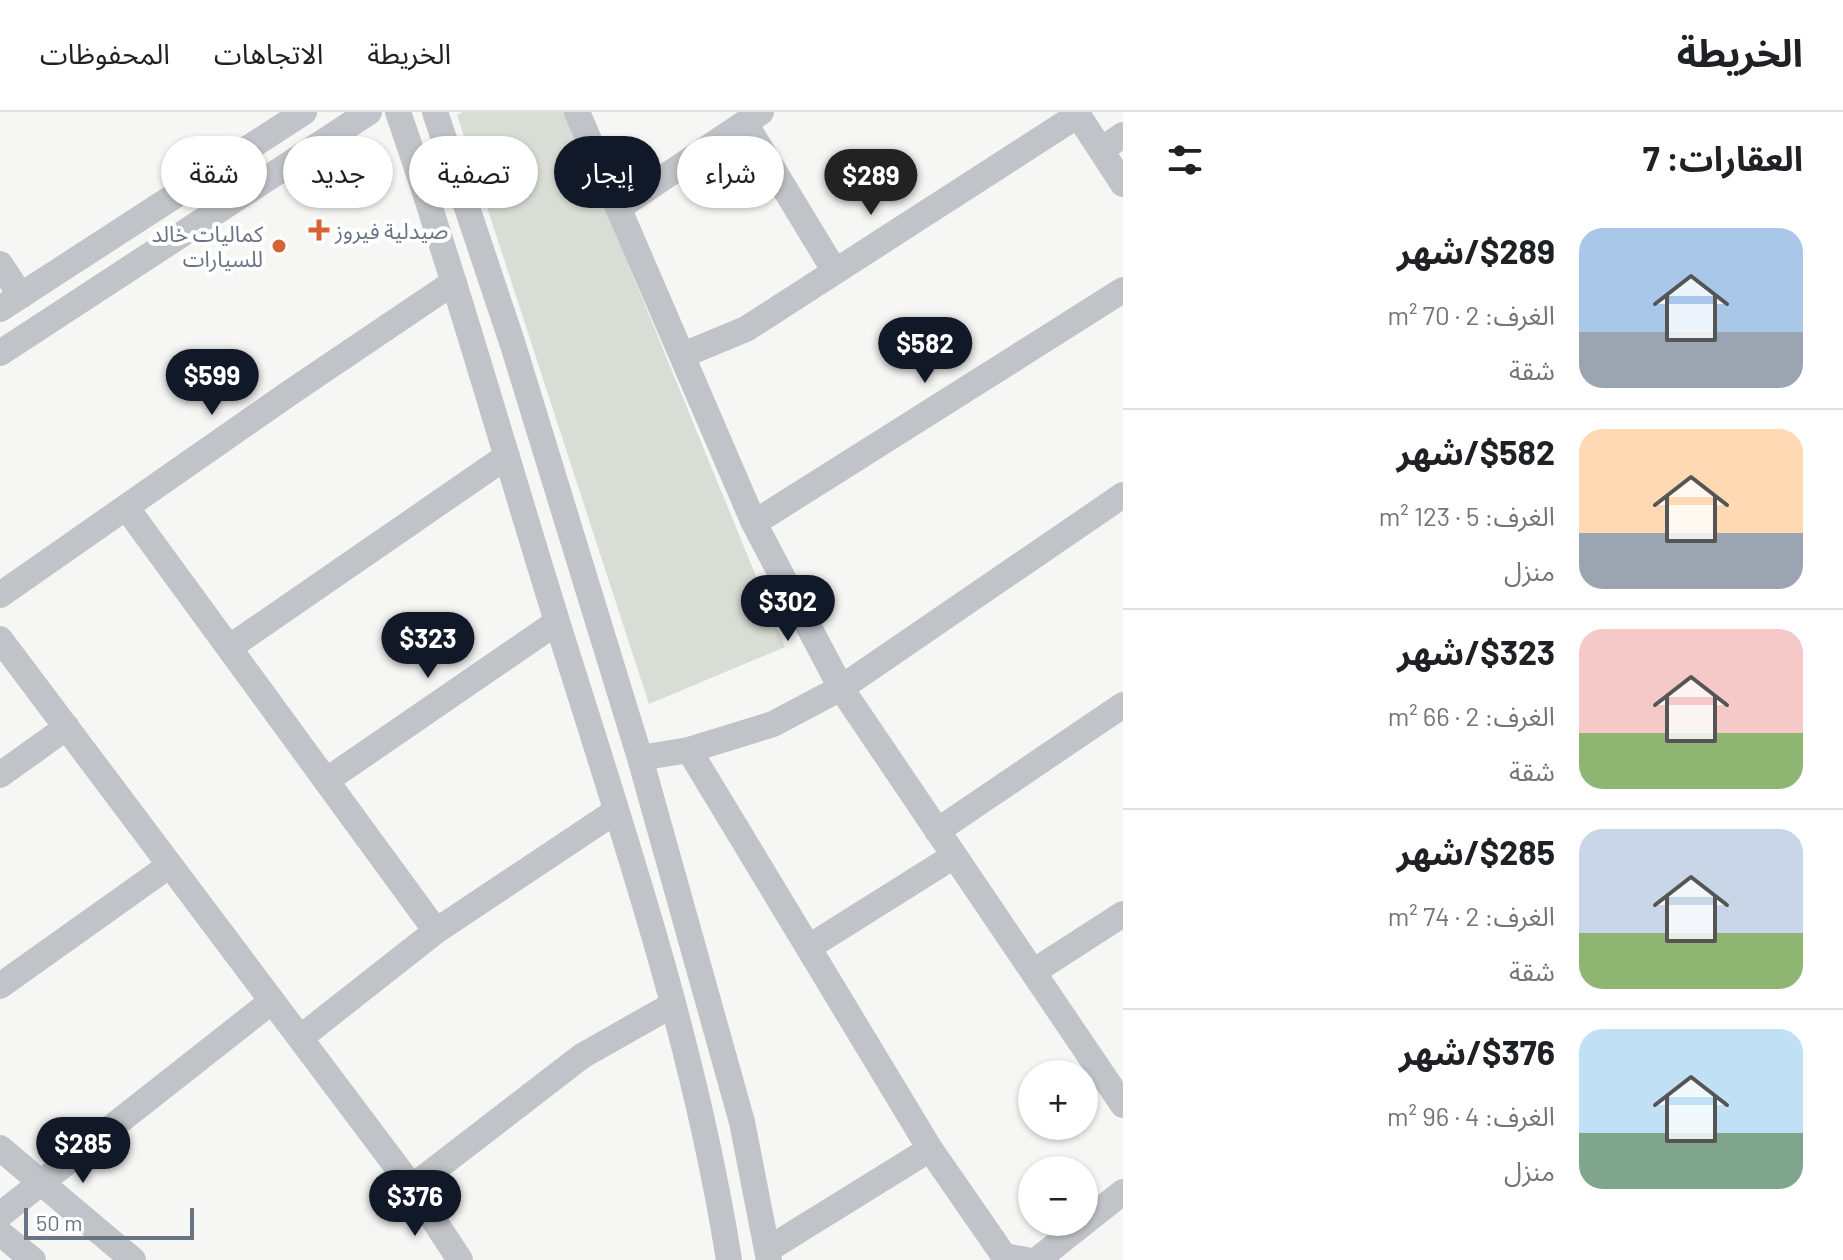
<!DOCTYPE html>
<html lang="ar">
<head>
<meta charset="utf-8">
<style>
	body { margin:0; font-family:Barlow,"Noto Sans Arabic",sans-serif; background:#f6f6f6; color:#202124; direction:rtl; height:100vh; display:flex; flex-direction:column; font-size:30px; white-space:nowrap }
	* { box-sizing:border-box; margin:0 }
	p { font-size:26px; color:#757577 }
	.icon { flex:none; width:44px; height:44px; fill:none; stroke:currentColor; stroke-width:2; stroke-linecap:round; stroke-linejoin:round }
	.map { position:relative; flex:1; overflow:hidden; direction:ltr }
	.panel { display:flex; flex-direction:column; background:#fff; width:720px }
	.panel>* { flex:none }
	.top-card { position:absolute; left:24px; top:24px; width:760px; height:72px; direction:rtl; display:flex; gap:16px }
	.buttons { position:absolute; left:1018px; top:948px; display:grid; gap:16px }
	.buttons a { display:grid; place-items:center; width:80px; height:80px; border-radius:50%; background:#fff; box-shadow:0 2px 6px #0004; font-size:40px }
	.scale { position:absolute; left:24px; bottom:20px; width:170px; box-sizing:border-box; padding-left:8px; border:4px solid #687582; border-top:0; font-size:22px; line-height:28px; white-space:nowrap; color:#687582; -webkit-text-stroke:6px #fff; paint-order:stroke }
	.price { position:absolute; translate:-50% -68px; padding:0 18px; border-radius:28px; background:#111827; color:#fff; font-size:26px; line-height:52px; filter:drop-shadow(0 2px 4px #0008) }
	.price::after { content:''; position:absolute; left:50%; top:48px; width:24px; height:18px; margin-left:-12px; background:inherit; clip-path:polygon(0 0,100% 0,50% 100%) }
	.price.selected { background:#222; color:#fff }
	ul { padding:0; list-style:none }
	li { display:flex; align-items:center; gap:24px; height:200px; padding:0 40px }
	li+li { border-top:2px solid #e0e0e0 }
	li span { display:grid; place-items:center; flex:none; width:224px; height:160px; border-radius:24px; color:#555 }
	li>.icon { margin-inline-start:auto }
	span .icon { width:96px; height:96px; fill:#fffc; stroke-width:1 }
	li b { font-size:34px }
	h2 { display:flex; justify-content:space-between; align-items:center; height:96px; padding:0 40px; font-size:34px }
	.pill { padding:0 28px; border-radius:36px; background:#fff; box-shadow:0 2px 6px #0004; font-size:28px; line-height:72px }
	.pill.selected { background:#111827; color:#fff }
	header { display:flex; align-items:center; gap:48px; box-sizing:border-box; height:112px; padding:0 40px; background:#fff; border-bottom:2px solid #e0e0e0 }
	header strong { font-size:38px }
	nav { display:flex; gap:44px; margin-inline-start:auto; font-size:28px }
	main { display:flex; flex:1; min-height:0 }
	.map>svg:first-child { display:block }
	.green { fill:#d8ddd5 }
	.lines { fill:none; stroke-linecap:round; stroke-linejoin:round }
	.minor { stroke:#c0c3c7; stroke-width:26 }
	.poi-dot { fill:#d66334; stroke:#fff; stroke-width:3 }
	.labels { text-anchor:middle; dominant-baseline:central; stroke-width:8; stroke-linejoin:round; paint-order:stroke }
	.poi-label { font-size:22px; fill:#687582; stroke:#fff; text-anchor:start }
</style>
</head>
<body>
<header>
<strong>الخريطة</strong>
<nav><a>الخريطة</a><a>الاتجاهات</a><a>المحفوظات</a></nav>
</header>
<main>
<section class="panel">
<h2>العقارات: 7<svg class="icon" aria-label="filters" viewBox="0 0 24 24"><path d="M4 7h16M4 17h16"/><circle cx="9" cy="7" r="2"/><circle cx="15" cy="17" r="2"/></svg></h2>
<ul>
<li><span style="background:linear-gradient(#a9c7e8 65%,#9aa5b1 0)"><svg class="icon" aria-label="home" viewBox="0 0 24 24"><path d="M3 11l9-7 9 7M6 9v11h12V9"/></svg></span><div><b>$289/شهر</b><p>الغرف: 2 · 70 m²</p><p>شقة</p></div></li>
<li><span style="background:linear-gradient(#ffd9b3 65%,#9aa5b1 0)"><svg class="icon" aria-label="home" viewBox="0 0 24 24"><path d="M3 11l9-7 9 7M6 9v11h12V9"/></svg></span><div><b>$582/شهر</b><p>الغرف: 5 · 123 m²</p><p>منزل</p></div></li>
<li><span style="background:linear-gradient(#f6c9c9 65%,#8fb573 0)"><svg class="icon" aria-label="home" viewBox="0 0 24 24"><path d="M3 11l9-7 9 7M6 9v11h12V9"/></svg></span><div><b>$323/شهر</b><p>الغرف: 2 · 66 m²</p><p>شقة</p></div></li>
<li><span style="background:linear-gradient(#c9d6e8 65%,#8fb573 0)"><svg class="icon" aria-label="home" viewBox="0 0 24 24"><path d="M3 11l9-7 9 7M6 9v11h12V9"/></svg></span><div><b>$285/شهر</b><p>الغرف: 2 · 74 m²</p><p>شقة</p></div></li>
<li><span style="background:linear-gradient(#bfe0f5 65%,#7fa58c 0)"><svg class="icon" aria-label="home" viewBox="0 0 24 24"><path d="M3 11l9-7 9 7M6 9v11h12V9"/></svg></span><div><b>$376/شهر</b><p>الغرف: 4 · 96 m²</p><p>منزل</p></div></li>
</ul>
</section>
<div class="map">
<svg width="1123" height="1148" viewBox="0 0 1123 1148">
	<rect width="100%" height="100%" fill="#f6f7f4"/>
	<path class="green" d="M 463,0 L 566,0 L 785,535 L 649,592 L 457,3 Z"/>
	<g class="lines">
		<path class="minor" d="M 398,0 C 457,171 506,346 560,519 C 625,726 695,933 729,1148
			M 435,0 L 513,233 L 640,646 L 742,1010 L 769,1148
			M 577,0 L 754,411 L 841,576 L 1123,993
			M 1076,0 L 1123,72
			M 745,11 L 834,158
			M 1101,38 L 1123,23
			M 620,95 L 761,0
			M 0,152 L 21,184
			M 0,197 L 304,0
			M 0,241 L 369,0
			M 683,243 L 746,217 L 1078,3
			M 126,395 L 436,819
			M 754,411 L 1123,178
			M 0,483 L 291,280 L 454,170
			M 0,527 L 412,1075 L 460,1148
			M 230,535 L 507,344
			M 689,638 L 930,1037 L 1004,1144 L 1027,1148
			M 640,646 L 689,638 L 773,612 L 841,576 L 1123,383
			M 0,663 L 67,615
			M 327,668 L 557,510
			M 937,719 L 1123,593
			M 809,835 L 954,744
			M 1033,860 L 1123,802
			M 0,874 L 170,753
			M 300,926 L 436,819 L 616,699
			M 0,1036 L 133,1148
			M 412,1075 L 582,944 L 672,893
			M 0,1103 L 272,889
			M 0,1121 L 33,1148
			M 767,1138 L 930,1037
			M 1037,1148 L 1123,1080"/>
	</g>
	<g class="poi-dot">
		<path d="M315 106h8v8h8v8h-8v8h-8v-8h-8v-8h8z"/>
		<circle cx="279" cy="134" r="8"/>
	</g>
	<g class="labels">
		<g class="poi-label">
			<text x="335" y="118">صيدلية فيروز</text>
			<text x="263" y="121" text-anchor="end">كماليات خالد<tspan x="263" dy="25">للسيارات</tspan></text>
		</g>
	</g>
</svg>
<div class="buttons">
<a>+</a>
<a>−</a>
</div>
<div class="scale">50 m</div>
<b class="price selected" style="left:871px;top:105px">$289</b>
<b class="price" style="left:925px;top:273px">$582</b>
<b class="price" style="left:212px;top:305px">$599</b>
<b class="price" style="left:788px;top:531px">$302</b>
<b class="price" style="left:428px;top:568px">$323</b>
<b class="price" style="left:83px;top:1073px">$285</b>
<b class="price" style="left:415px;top:1126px">$376</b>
<div class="top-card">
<a class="pill">شراء</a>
<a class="pill selected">إيجار</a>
<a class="pill">تصفية</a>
<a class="pill">جديد</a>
<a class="pill">شقة</a>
</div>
</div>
</main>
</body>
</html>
